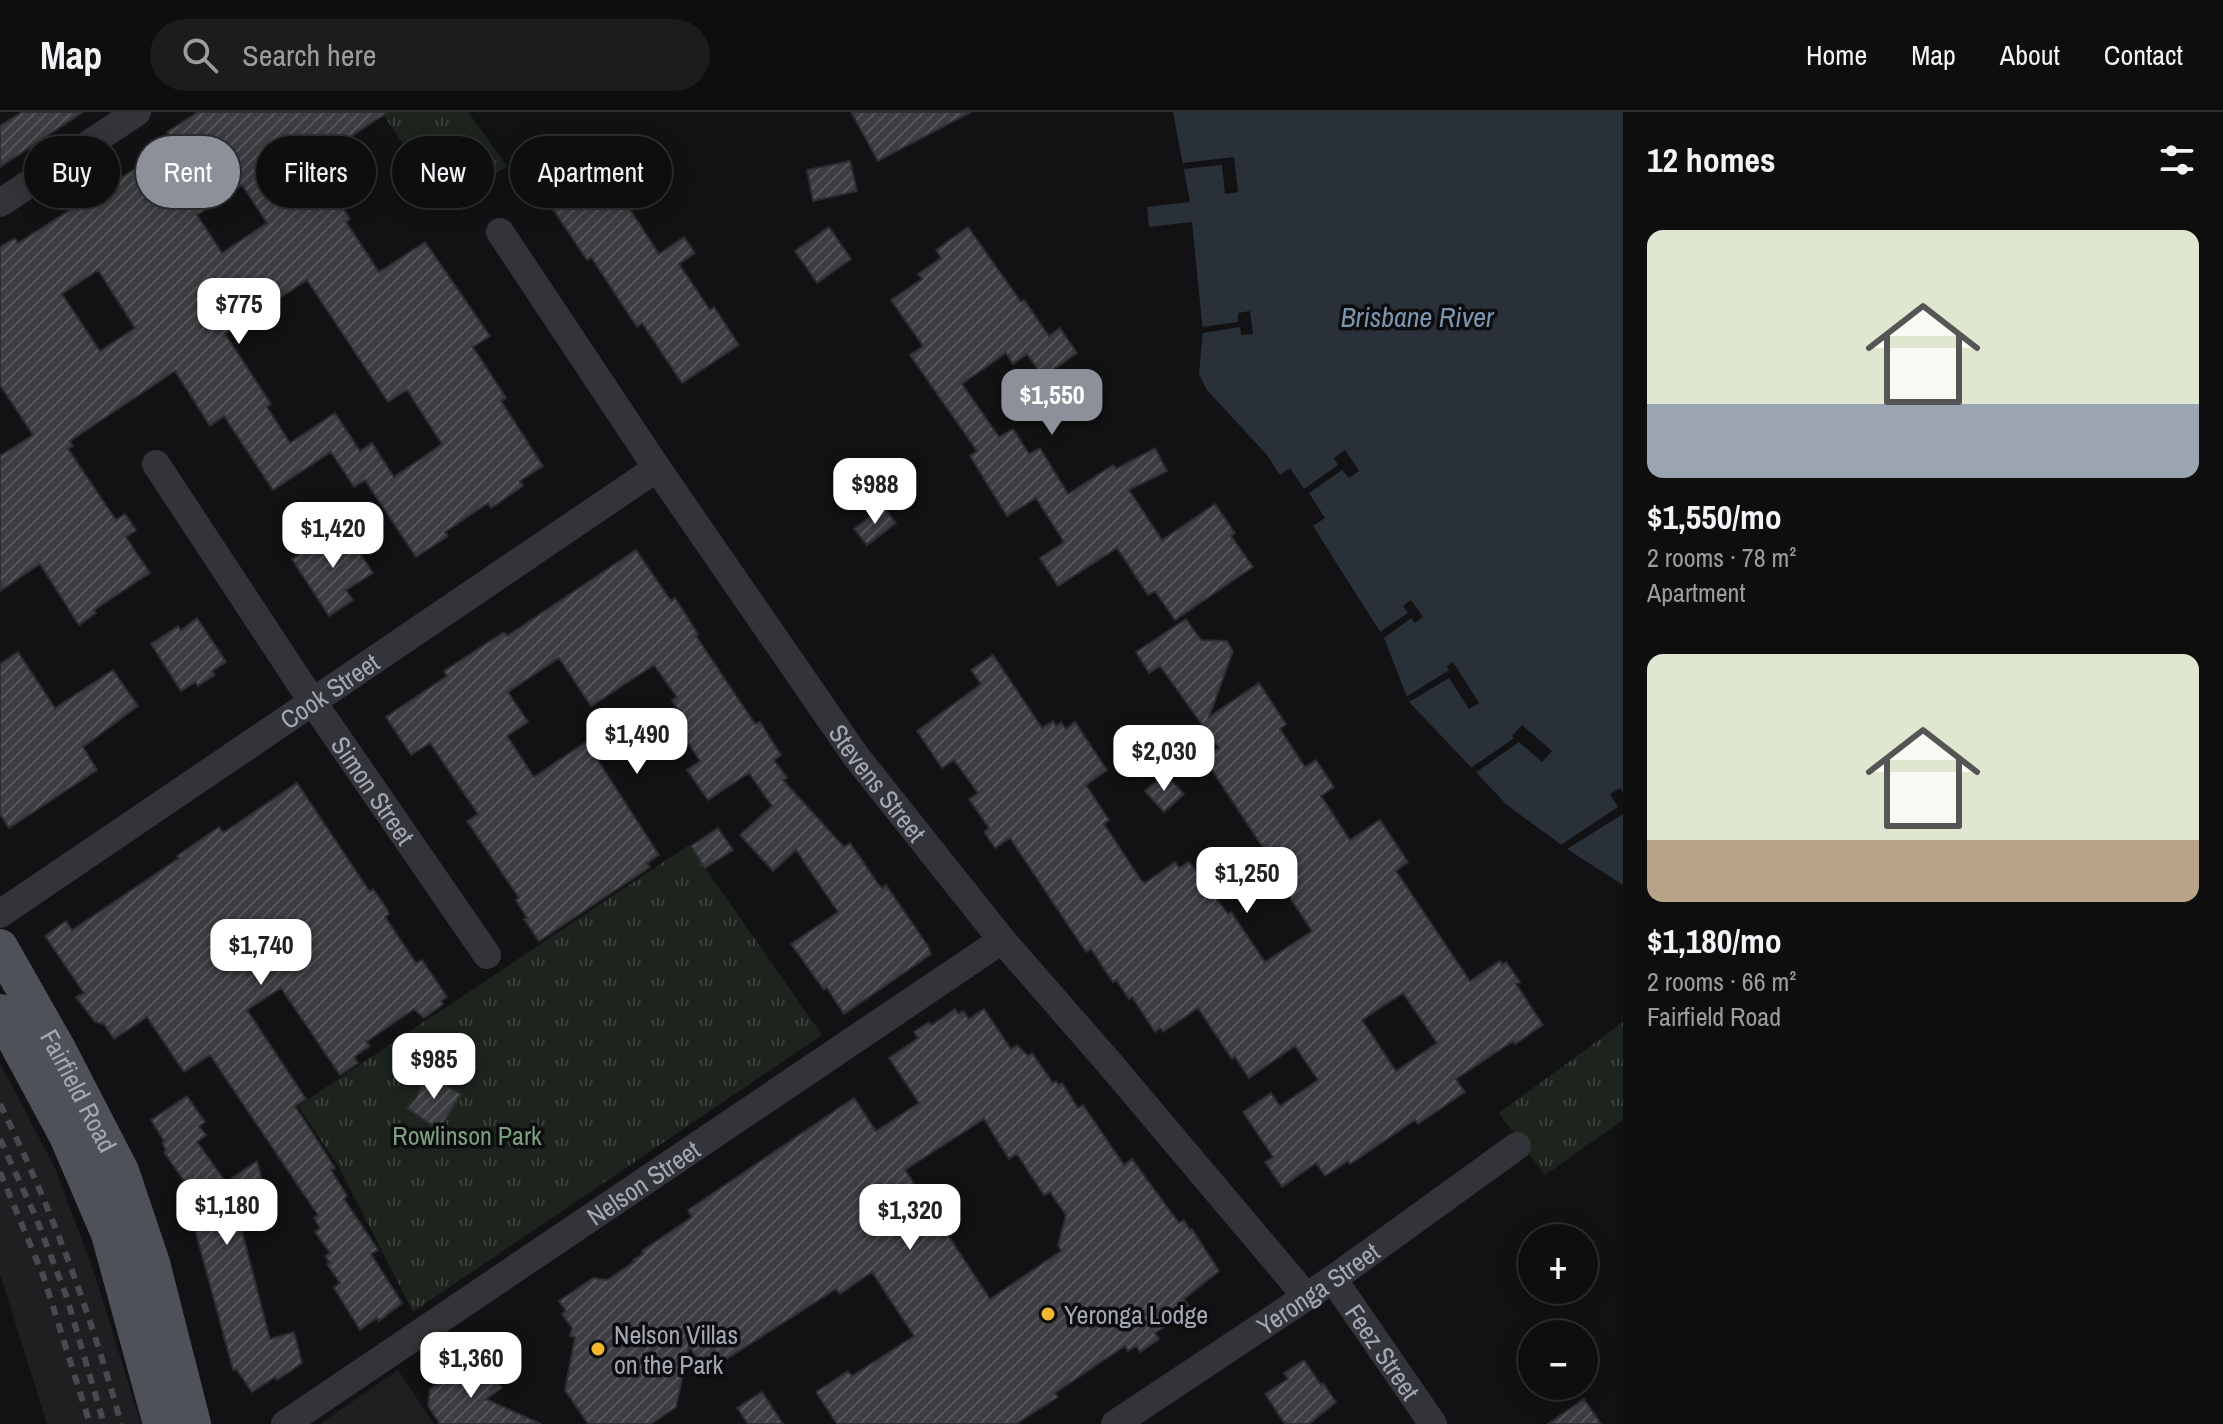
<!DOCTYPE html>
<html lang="en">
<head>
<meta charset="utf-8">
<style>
	body { margin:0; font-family:"Archivo Narrow",sans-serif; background:#1c1c1d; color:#f1f3f6; height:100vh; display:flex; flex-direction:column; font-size:30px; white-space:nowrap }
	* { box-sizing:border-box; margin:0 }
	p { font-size:26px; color:#9b9c9e }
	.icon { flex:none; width:44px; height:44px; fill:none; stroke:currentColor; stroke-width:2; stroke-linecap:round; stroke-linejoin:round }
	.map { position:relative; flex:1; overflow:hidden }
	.panel { display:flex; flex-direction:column; background:#0e0e0f; width:600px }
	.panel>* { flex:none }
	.hud { position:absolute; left:24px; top:24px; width:760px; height:72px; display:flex; gap:16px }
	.controls { position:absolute; left:1518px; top:1112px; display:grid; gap:16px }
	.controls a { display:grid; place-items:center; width:80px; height:80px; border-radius:50%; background:#0e0e0f; box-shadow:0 4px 20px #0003,0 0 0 2px #2e2e2f; font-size:40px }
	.price { position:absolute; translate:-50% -68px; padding:0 18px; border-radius:16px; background:#fff; color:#222; font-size:26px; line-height:52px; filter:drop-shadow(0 2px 4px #0008) }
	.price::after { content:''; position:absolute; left:50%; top:48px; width:24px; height:18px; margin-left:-12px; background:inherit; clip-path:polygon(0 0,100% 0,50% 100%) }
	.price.active { background:#8c9099; color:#fff }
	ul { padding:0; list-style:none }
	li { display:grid; align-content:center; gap:16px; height:424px; padding:0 24px }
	li span { display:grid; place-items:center; height:248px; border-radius:16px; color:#555 }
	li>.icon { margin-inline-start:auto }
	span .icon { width:144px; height:144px; fill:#fffc; stroke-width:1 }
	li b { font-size:34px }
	h2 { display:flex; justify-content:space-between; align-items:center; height:96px; padding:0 24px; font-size:34px }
	.tag { padding:0 28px; border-radius:36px; background:#0e0e0f; box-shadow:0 4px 20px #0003,0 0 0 2px #2e2e2f; font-size:28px; line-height:72px }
	.tag.active { background:#8c9099; color:#fff }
	header { display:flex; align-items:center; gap:48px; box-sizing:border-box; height:112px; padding:0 40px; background:#0e0e0f; border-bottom:2px solid #2e2e2f }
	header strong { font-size:38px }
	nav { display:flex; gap:44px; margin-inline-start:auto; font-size:28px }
	.search { width:560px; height:72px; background:#1c1c1d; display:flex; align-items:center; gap:20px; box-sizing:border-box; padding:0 28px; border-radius:44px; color:#9b9c9e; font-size:30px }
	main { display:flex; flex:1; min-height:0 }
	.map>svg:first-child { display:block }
	.built { fill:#1f1e21 }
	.grass { fill:url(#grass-tufts) }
	.water { fill:#293037 }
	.pier { fill:#121214 }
	.building { fill:url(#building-hatch); stroke:#2d2c30; stroke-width:2; fill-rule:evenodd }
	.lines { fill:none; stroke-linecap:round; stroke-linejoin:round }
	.minor { stroke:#333439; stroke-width:28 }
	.major { stroke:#4f5158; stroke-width:36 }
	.rail { stroke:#484a50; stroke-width:6; stroke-dasharray:10 8; stroke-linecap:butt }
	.poi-dot { fill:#f0b72f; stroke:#0d0d0f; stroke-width:3 }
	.labels { text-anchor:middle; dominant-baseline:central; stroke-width:7; stroke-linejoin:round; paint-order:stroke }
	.street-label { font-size:26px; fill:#a4a8b4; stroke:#0d0d0f }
	.park-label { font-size:26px; fill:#7b9f7f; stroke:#0d0d0f }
	.poi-label { font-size:26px; fill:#a4a8b4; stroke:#0d0d0f; text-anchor:start }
	.water-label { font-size:28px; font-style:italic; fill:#7b95b0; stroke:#0d0d0f }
</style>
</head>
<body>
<header>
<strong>Map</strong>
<div class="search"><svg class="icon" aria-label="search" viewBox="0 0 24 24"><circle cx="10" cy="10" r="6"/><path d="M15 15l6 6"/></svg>Search here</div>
<nav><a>Home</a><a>Map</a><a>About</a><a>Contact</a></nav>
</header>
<main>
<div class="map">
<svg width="1623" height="1312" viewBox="0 0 1623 1312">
	<defs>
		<pattern id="grass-tufts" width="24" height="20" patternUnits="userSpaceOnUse" patternTransform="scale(2)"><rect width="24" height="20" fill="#1d241e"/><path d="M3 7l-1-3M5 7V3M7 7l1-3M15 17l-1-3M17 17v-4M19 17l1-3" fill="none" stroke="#3b413c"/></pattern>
		<pattern id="building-hatch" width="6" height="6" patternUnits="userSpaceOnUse" patternTransform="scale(2)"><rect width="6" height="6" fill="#3c3d41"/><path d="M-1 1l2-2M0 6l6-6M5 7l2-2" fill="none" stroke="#55565a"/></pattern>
	</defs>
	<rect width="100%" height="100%" fill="#121214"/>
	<path class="built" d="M 0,951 L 54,1054 L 94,1160 L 141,1312 L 47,1312 L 0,1162 Z
		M 398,1258 L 434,1312 L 320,1312 Z"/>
	<path class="grass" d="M 381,0 L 468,0 L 507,54 L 447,94 Z
		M 689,733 L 822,923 L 413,1200 L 339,1055 L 298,994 Z
		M 1623,910 L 1623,1008 L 1545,1063 L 1499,1001 Z"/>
	<path class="water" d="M 1173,0 L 1623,0 L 1623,773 L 1567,737 L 1507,693 L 1409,590 L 1384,526 L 1313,414 L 1267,343 L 1207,278 L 1199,262 L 1203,220 L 1192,110 L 1149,115 L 1147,95 L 1190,90 Z"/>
	<path class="pier" d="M 1234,45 L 1238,80 L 1225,82 L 1222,53 L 1183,57 L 1183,51 Z
		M 1250,199 L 1253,222 L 1241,223 L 1240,215 L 1203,221 L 1202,215 L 1238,210 L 1238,201 Z
		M 1345,338 L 1359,359 L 1349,366 L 1342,358 L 1309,381 L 1325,406 L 1313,414 L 1279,364 L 1290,356 L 1304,377 L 1338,353 L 1334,346 Z
		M 1411,488 L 1423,505 L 1415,511 L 1411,506 L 1384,526 L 1380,520 L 1408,501 L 1403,494 Z
		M 1453,550 L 1479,591 L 1469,597 L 1449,566 L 1409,590 L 1406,585 L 1449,558 L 1447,554 Z
		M 1522,613 L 1552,639 L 1542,650 L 1519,630 L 1475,661 L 1471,656 L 1514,626 L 1512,624 Z
		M 1620,676 L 1623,681 L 1623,702 L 1567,737 L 1561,733 L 1618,695 L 1610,682 Z"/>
	<path class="building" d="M 22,0 L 83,0 L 0,55 L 0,14 Z
		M 198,0 L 388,0 L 340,32 L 342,35 L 310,56 L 332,90 L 337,87 L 350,107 L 346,110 L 379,160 L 425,130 L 490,224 L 473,235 L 506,286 L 501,289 L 543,354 L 520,369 L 523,374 L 491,396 L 488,391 L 445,420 L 448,424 L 416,445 L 365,368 L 354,375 L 331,340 L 273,378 L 224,304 L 210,314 L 175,259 L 70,329 L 73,334 L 68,337 L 116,408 L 125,402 L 136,418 L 126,425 L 150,461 L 94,498 L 96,501 L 79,513 L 40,452 L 0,479 L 0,344 L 33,323 L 0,273 L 0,135 L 15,126 L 18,131 L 174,32 L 167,20 ZM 242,73 L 267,111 L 222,141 L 197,103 ZM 98,158 L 135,216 L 100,239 L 62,182 ZM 307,168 L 388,290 L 407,278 L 442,332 L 394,365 L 372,331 L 360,339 L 335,301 L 290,331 L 267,295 L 271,292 L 225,222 Z
		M 851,0 L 971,0 L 878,49 Z
		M 603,49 L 629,87 L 625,90 L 659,142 L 684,125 L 695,141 L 679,152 L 710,198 L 714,195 L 739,233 L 682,271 L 642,211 L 637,215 L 591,145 L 587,148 L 546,87 Z
		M 850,49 L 857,79 L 813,89 L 807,58 Z
		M 829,115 L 851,147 L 817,171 L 795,139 Z
		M 968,115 L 1021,190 L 1024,188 L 1049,224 L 1060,216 L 1077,241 L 1043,265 L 1027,242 L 1013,252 L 1006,241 L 962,272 L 999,325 L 1013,317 L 1029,342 L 1040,336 L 1068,382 L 1113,353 L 1116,357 L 1155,336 L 1167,359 L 1129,378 L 1162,428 L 1215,392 L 1235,421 L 1231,424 L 1253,455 L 1175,508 L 1155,479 L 1148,483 L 1117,436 L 1058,474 L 1040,446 L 1064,430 L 1036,386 L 1007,404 L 970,344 L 977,339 L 910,243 L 923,234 L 891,188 L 922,167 L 918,162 L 941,146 L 936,138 Z
		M 883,395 L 896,411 L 867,433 L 854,417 Z
		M 343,415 L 373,461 L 346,478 L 353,488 L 329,504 L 292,447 Z
		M 636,438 L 671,489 L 675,486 L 698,522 L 696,524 L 755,612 L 760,610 L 781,643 L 774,648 L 787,666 L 783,668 L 844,735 L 850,731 L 879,773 L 882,776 L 886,773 L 928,834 L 931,842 L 844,902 L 827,876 L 824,878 L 791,832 L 838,800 L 796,738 L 773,759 L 740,723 L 772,694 L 749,661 L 708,688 L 687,658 L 700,649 L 672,606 L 680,601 L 672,588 L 677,585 L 654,553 L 591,594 L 559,546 L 508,580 L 528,610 L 507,624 L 534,665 L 586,630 L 659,743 L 647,751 L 650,755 L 539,829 L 524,807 L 527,806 L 516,788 L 519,786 L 467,709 L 478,702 L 430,631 L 411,643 L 386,605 L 447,564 L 444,559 L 504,520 L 507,524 Z
		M 197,506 L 226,550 L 212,559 L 215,563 L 198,574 L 195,570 L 181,579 L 151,532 L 178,514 L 181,518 Z
		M 1186,507 L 1201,528 L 1227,529 L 1233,539 L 1209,605 L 1259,571 L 1286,612 L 1280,617 L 1305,655 L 1316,648 L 1334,675 L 1321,684 L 1350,728 L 1380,708 L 1408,750 L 1396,759 L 1470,869 L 1500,849 L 1502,853 L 1506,850 L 1520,870 L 1516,872 L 1543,913 L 1515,932 L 1513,929 L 1456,967 L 1465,980 L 1418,1012 L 1415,1008 L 1350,1052 L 1348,1049 L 1325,1064 L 1316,1051 L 1282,1075 L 1265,1050 L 1273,1045 L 1243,1000 L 1271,981 L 1280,994 L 1318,968 L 1295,934 L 1249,966 L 1235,945 L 1232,947 L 1198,896 L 1163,920 L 1160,916 L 1155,920 L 1132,885 L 1129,887 L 1116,868 L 1113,870 L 1091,837 L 1086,840 L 1010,726 L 995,736 L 984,720 L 989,716 L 969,687 L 978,681 L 954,648 L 942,656 L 917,619 L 981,572 L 971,558 L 993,543 L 1042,616 L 1053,609 L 1056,614 L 1061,610 L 1066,617 L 1075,610 L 1107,658 L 1086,673 L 1109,708 L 1104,712 L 1141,768 L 1145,771 L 1175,750 L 1179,756 L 1189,750 L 1228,802 L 1231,800 L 1265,850 L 1312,819 L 1277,766 L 1281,763 L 1204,646 L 1219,636 L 1160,554 L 1149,561 L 1136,540 ZM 1403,881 L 1437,931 L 1396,959 L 1362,908 Z
		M 18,540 L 55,596 L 113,558 L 138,594 L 83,635 L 97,658 L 9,716 L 0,702 L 0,552 Z
		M 1165,662 L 1184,682 L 1164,700 L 1145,679 Z
		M 297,671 L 370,780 L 373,777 L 387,797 L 389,802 L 385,805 L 416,851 L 422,848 L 447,885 L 441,889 L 443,892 L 424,906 L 414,897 L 366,930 L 370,934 L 354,945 L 358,951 L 340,963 L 281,876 L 247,898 L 306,987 L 295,994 L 335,1056 L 331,1058 L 347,1084 L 344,1087 L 378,1138 L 371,1142 L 402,1191 L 379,1209 L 377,1206 L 360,1218 L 334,1176 L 340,1171 L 327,1152 L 330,1151 L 325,1144 L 330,1141 L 315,1120 L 320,1116 L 314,1106 L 318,1103 L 210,943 L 184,960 L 147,905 L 114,927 L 104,912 L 95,910 L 76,885 L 84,881 L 45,824 L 66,809 L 72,818 L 179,746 L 177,744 L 219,715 L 223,720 L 226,719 Z
		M 718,716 L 733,738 L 705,756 L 691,734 Z
		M 955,897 L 958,902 L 963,899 L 969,907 L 984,897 L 1011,937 L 1017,933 L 1028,944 L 1032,941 L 1053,971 L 1056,969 L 1059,973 L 1062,971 L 1078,996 L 1083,993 L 1124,1053 L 1132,1047 L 1179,1111 L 1184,1108 L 1190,1118 L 1192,1117 L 1219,1159 L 1184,1187 L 1191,1197 L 1155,1221 L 1159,1227 L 1140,1240 L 1136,1234 L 1128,1239 L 1125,1234 L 1055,1281 L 1058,1285 L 1016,1312 L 837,1312 L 816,1280 L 848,1259 L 852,1264 L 914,1224 L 872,1160 L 840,1182 L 836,1177 L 706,1260 L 689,1234 L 676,1295 L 651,1312 L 588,1312 L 565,1278 L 575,1225 L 570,1224 L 572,1216 L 562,1202 L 566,1199 L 559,1189 L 593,1166 L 607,1168 L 634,1150 L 633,1148 L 643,1142 L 642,1139 L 692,1105 L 688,1098 L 854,986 L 876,1019 L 919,991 L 889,946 L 918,926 L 914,920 L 929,910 L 932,913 ZM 984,1007 L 1009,1047 L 1017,1042 L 1044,1083 L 1050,1080 L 1066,1103 L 1058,1133 L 1061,1139 L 990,1187 L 905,1058 Z
		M 428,957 L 440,970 L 461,982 L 439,1018 L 407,996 L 416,986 Z
		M 187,984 L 205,1010 L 199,1014 L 206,1023 L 197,1030 L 226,1070 L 257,1049 L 268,1092 L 240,1112 L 270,1227 L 294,1220 L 302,1251 L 277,1268 L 275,1265 L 252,1280 L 236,1257 L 233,1258 L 189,1095 L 198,1089 L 164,1040 L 166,1038 L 162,1031 L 164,1029 L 151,1008 Z
		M 1304,1248 L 1321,1273 L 1323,1271 L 1336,1290 L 1309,1312 L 1285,1312 L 1265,1282 L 1288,1267 L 1284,1261 Z
		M 469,1251 L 488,1255 L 502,1276 L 486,1287 L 541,1312 L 440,1312 L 428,1294 L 430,1277 Z
		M 762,1280 L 783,1312 L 748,1312 L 737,1296 Z
		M 1584,1287 L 1601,1312 L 1548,1312 Z"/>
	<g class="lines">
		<g class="minor">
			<path d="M 0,91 L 137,0"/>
			<path id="s1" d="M 500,120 L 657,356 L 855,643 L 1002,828 L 1111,953 L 1305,1183"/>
			<path id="s2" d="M 156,352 L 312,589 L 487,843"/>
			<path id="s3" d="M 0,802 L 657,356"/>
			<path id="s4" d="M 1333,1167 L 1433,1312"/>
			<path id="s5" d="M 285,1312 L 1002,828"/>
			<path id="s6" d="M 1115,1312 L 1333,1167 L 1517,1034"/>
		</g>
		<g class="major">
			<path id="s7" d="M 0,835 L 59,939 L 121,1059 L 152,1151 L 193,1312"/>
			<path d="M 0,900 L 67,1024 L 109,1122 L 161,1312"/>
		</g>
		<path class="rail" d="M 0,992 C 51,1095 91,1201 121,1312
			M 0,1027 L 37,1108 L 67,1186 L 104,1312
			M 0,1060 L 43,1163 L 90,1312"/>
	</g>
	<g class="poi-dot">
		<circle cx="1048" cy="1202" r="8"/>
		<circle cx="598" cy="1237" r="8"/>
	</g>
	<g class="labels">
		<g class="street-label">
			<text stroke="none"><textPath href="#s3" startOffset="398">Cook Street</textPath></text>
			<text stroke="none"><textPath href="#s1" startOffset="668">Stevens Street</textPath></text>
			<text stroke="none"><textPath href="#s2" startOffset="392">Simon Street</textPath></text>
			<text stroke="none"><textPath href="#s7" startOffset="164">Fairfield Road</textPath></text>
			<text stroke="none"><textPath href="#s5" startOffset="432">Nelson Street</textPath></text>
			<text stroke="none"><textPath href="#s6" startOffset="244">Yeronga Street</textPath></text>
			<text stroke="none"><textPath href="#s4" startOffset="88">Feez Street</textPath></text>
		</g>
		<g class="park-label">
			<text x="467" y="1023">Rowlinson Park</text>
		</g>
		<g class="poi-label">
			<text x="1064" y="1202">Yeronga Lodge</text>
			<text x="614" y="1222">Nelson Villas<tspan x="614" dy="30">on the Park</tspan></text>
		</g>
		<g class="water-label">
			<text x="1417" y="205">Brisbane River</text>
		</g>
	</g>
</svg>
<div class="controls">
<a>+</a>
<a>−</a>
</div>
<b class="price" style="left:239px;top:234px">$775</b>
<b class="price active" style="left:1052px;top:325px">$1,550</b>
<b class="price" style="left:875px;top:414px">$988</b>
<b class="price" style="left:333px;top:458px">$1,420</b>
<b class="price" style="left:637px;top:664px">$1,490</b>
<b class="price" style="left:1164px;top:681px">$2,030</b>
<b class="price" style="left:1247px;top:803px">$1,250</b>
<b class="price" style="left:261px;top:875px">$1,740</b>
<b class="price" style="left:434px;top:989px">$985</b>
<b class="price" style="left:227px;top:1135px">$1,180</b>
<b class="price" style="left:910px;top:1140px">$1,320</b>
<b class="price" style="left:471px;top:1288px">$1,360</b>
<div class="hud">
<a class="tag">Buy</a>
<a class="tag active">Rent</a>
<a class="tag">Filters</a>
<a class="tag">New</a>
<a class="tag">Apartment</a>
</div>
</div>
<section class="panel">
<h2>12 homes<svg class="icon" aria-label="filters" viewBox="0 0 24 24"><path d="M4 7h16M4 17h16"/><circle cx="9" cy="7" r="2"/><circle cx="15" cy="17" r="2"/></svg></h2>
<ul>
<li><span style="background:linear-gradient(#dfe7d0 70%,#9aa5b1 0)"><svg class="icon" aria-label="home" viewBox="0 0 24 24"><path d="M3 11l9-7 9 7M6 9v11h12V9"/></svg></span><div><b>$1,550/mo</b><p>2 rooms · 78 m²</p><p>Apartment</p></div></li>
<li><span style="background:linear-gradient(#dfe7d0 75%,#b9a48a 0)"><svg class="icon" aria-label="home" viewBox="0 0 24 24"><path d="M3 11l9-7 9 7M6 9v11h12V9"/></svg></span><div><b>$1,180/mo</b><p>2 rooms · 66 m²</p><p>Fairfield Road</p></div></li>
</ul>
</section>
</main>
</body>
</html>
